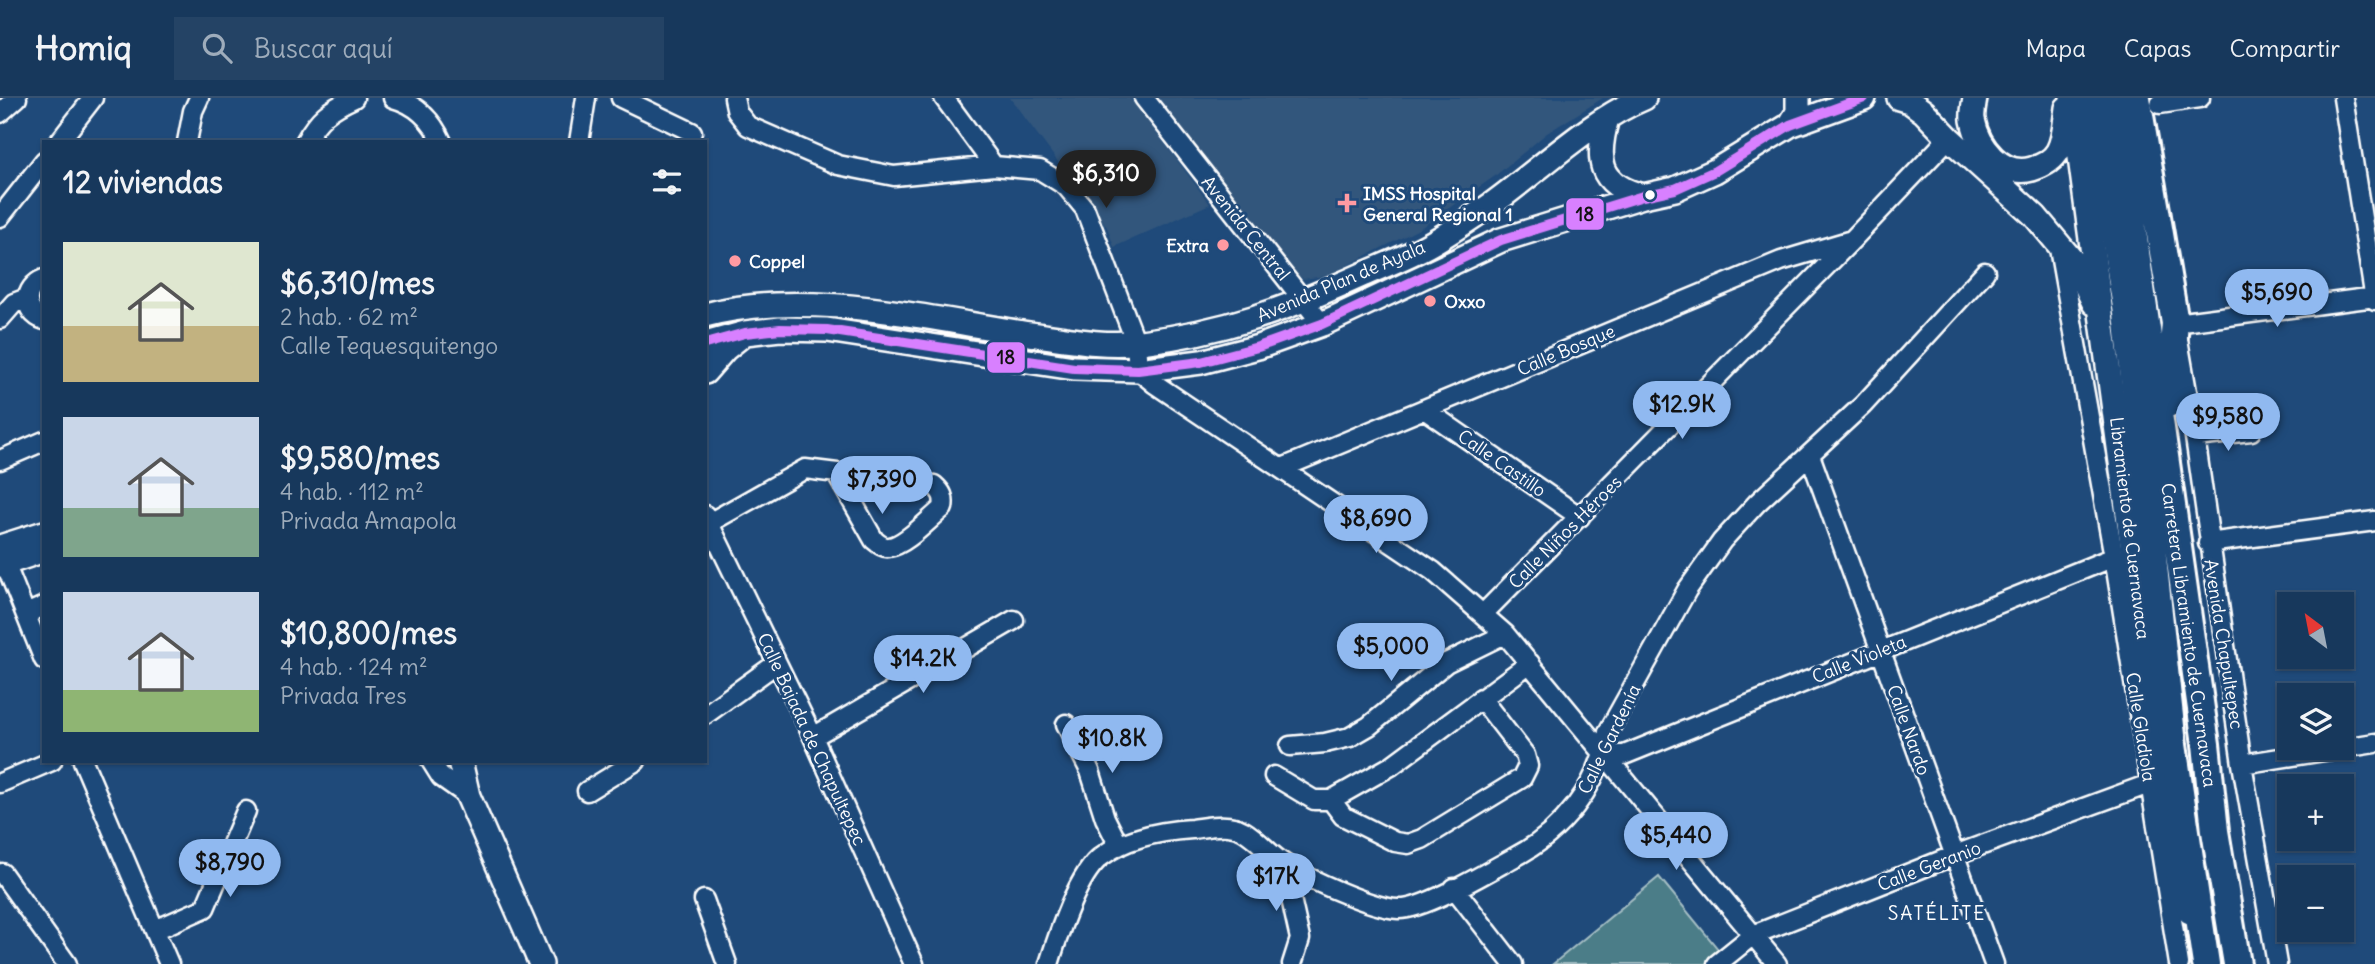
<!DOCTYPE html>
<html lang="es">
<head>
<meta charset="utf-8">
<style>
	body { margin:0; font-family:Delius,sans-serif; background:#244365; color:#f1f3f6; height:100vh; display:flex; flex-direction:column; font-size:26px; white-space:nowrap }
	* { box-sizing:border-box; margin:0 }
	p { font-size:23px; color:#9eacbb }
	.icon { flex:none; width:38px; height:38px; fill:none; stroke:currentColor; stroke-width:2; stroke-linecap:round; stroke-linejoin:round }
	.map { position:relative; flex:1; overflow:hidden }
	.drawer { position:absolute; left:42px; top:42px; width:665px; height:623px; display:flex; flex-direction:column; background:#17385c; border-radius:0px; box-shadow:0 2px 5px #0004,0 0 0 2px #365272 }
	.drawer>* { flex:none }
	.needle { width:46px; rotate:328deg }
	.fabs { position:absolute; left:2277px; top:494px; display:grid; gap:14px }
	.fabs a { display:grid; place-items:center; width:77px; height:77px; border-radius:0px; background:#17385c; box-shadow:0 2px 5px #0004,0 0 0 2px #365272; font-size:35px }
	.price { position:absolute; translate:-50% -60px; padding:0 16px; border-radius:24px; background:#90b9f0; color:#111; font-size:23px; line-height:46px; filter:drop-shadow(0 2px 4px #0008) }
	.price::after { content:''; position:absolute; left:50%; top:42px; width:21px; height:16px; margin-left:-10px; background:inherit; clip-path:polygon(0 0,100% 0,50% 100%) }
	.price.active { background:#222; color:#fff }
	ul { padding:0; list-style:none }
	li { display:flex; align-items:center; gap:21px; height:175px; padding:0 21px }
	li span { display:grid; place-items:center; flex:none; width:196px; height:140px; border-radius:0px; color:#555 }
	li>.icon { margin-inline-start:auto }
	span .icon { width:84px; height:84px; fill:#fffc; stroke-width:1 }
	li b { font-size:30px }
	h2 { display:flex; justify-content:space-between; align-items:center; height:84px; padding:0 21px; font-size:30px }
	header { display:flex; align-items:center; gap:42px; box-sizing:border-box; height:98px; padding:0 35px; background:#17385c; border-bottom:2px solid #365272 }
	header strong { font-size:33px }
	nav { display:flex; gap:38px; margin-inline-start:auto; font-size:24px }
	.search { width:490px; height:63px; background:#244365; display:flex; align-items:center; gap:18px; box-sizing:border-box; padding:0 24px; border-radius:0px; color:#9eacbb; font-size:26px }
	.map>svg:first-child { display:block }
	.built { fill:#32567c }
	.green { fill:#4b7d88; stroke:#a5bec4; stroke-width:2 }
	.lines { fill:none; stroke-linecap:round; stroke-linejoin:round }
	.minor-casing { stroke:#fff; stroke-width:23 }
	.major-casing { stroke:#fff; stroke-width:28 }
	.highway-casing { stroke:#fff; stroke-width:32 }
	.minor { stroke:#1f4a7a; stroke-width:18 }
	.major { stroke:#1f4a7a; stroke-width:23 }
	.highway { stroke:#1f4a7a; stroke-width:26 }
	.bus-1-casing { stroke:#1f4a7a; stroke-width:16 }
	.bus-1 { stroke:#d880ff; stroke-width:10 }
	.bus-dot { fill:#fff; stroke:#1f4a7a; stroke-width:2.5 }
	.poi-dot { fill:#ff9aa2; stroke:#1f4a7a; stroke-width:2.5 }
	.labels { text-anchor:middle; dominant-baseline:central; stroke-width:6; stroke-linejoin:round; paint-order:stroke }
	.poi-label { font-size:18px; font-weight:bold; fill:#fff; stroke:#1f4a7a; text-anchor:start }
	.street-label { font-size:18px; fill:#fff; stroke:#1f4a7a }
	.neighbourhood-label { font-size:19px; letter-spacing:2px; fill:#fff; stroke:#1f4a7a }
	.line-badge { stroke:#1f4a7a; stroke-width:2.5 }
	.pale-badge-label { font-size:19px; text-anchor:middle; font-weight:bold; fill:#111 }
</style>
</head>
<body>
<header>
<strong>Homiq</strong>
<div class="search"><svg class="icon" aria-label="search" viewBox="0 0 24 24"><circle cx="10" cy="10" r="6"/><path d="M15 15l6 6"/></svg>Buscar aquí</div>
<nav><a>Mapa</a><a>Capas</a><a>Compartir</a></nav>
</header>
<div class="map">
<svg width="2375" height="866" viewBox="0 0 2375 866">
	<rect width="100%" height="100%" fill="#1f4a7a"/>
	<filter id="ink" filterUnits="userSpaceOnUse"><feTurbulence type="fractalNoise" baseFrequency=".0143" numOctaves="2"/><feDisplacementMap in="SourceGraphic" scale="14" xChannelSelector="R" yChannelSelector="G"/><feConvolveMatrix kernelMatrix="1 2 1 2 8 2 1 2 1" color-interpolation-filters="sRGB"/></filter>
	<g filter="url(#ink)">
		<path class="built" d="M 1010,0 L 1130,0 L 1210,106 L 1114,149 L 1107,129 Z
			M 1159,0 L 1603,0 L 1547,35 L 1495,78 L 1419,131 L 1326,178 L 1303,181 L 1287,170 Z"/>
		<path class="green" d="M 1659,779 L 1723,857 L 1712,866 L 1553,866 Z"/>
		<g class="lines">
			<defs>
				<path id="minor" d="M 393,0 C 416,6 432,22 442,44
					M 621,0 L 692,34
					M 734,0 L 737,14 L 748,28 L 838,67 L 894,78 L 994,68 L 1040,72 L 1066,88 L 1085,111 L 1136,245 L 1138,272 L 1155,286 L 1433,473 L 1505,536 L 1777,866
					M 944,0 L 994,68
					M 1144,0 L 1322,226
					M 2343,0 L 2375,202
					M 2160,6 L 2200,0
					M 0,15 L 17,0
					M 59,44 L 93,0
					M 187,44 L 193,13 L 199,0
					M 305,44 C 318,20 330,11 354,0
					M 579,44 L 586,0
					M 0,119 L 44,63
					M 2058,145 L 2114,459 L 2179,866
					M 44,181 C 23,189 22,214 44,222
					M 0,221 L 14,205 L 27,200
					M 1424,311 L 1580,419
					M 2195,339 L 2251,333
					M 1810,357 L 1994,866
					M 0,362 L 44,343
					M 1282,370 L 1781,163 L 1848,143
					M 705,417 L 813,639 L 914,866
					M 709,425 L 805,371 L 934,387 C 942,394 945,399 943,410 C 930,420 905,448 889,449 C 883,450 879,446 874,442 L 836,375
					M 2208,445 L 2375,423
					M 5,465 L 44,562
					M 26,516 L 44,508
					M 1483,516 L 1852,142 L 1945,44
					M 705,617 L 777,565
					M 1066,626 L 1090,673 L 1105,720 L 1119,748
					M 813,639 L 1014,522
					M 1290,648 L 1325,645 L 1350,639 L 1369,628 L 1446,565 L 1505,536
					M 1604,657 L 1624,657 L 2114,459
					M 83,663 L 169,866
					M 431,663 L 441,679 L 468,698
					M 2242,666 L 2375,645
					M 1274,678 L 1314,702 L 1331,702 L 1391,668 L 1530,565
					M 0,685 L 52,663
					M 587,693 L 636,663
					M 1331,702 L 1343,718 L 1395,744 L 1408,746 L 1422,741 L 1522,680 L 1528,668 L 1525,657 L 1481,600
					M 1283,765 L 1300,841 L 1292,866
					M 2,775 L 67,866
					M 1454,790 L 1513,866
					M 704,802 L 727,866
					M 155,832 L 205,810 L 246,713
					M 1049,866 C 1058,837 1078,775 1102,758 C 1127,739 1161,733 1192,731 C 1208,729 1229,724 1244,733 C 1259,742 1270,757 1285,766 C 1307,781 1372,810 1398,811 C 1422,813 1489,773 1513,760 C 1562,735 1599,688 1608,634 L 1687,492 L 1722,443 L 1757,405 L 1863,307 L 1985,174
					M 1717,866 L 1753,837 L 1955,757 L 2149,686
					M 2277,866 L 2242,666 L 2195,339 L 2175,225 L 2375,199"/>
				<path id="major" d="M 1899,0 L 1909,3 L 1924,14 L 1949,40 L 2035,118 L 2076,167 L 2094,205
					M 1975,0 C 1974,7 1972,15 1973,22 C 1978,48 2002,80 2032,71 C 2042,68 2053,62 2058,53 C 2065,40 2065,24 2067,10
					M 2072,0 L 2176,773 L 2190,814
					M 1607,20 C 1596,60 1597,87 1643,98
					M 1790,27 L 1798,14 L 1798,0
					M 705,217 C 806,190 928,221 1030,236 C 1066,241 1105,249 1141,244 C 1224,234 1287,211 1362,177 C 1385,167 1409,158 1430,146 C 1450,135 1469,121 1488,109 C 1536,75 1590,22 1644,0
					M 705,246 L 745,235 L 780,231 L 827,232 L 1074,270 L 1138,272 L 1201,264 L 1258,249 L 1322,226 L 1501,142 L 1643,98 L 1675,91 L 1715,73 L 1790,27 L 1864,0
					M 705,274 L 725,251 L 740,239
					M 0,449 L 44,435
					M 0,467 L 44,452
					M 460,663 L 468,698 L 541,866"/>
				<path id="highway" d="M 2092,0 L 2127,215 L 2173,647 L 2206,866
					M 2114,0 L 2206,646 L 2215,733 L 2237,866
					M 2137,0 L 2175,225 L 2168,306"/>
			</defs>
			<use href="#minor" class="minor-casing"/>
			<use href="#major" class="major-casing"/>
			<use href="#highway" class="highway-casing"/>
			<use href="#minor" class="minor"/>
			<use href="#major" class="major"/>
			<use href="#highway" class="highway"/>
			<defs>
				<path id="bus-1" d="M 705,246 L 745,235 L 780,231 L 827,232 L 1074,270 L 1138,272 L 1201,264 L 1258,249 L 1322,226 L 1501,142 L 1643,98 L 1675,91 L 1715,73 L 1790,27 L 1864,0"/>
			</defs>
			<use href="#bus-1" class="bus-1-casing"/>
			<use href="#bus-1" class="bus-1"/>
		</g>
	</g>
	<circle class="bus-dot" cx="1650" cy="97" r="6"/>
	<g class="poi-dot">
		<path d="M1343.5 94.5h7v7h7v7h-7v7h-7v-7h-7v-7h7z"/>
		<circle cx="1223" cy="147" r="7"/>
		<circle cx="735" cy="163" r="7"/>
		<circle cx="1430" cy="203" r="7"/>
	</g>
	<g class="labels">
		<g class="poi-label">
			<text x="1363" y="95">IMSS Hospital<tspan x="1363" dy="21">General Regional 1</tspan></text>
			<text x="1209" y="147" text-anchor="end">Extra</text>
			<text x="749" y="163">Coppel</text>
			<text x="1444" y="203">Oxxo</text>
		</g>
		<g class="street-label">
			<text transform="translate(1246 130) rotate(51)">Avenida Central</text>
			<text transform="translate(1341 183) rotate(-23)">Avenida Plan de Ayala</text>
			<text transform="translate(1566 252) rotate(-23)">Calle Bosque</text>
			<text transform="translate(1502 365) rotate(35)">Calle Castillo</text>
			<text transform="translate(2130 430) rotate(83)">Libramiento de Cuernavaca</text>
			<text transform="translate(1565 434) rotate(-45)">Calle Niños Héroes</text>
			<text transform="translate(2189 537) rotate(82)">Carretera Libramiento de Cuernavaca</text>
			<text transform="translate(2224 546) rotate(81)">Avenida Chapultepec</text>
			<text transform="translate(1859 561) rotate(-22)">Calle Violeta</text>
			<text transform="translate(2141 629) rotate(81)">Calle Gladiola</text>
			<text transform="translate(1909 632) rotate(70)">Calle Nardo</text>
			<text transform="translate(812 641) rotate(65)">Calle Bajada de Chapultepec</text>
			<text transform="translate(1609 641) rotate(-64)">Calle Gardenía</text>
			<text transform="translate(1929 768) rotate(-21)">Calle Geranio</text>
		</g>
		<g class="neighbourhood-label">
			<text x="1937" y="815">SATÉLITE</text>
		</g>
	</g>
	<g class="line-badge">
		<rect x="1565" y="99" width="40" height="34" rx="7" fill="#d880ff"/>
		<rect x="986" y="243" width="40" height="33" rx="7" fill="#d880ff"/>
	</g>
	<g class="pale-badge-label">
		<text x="1585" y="123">18</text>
		<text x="1006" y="266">18</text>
	</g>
</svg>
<div class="fabs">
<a><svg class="needle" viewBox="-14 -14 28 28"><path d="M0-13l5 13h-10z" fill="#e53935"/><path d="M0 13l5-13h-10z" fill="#9eacbb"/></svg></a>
<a><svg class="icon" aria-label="layers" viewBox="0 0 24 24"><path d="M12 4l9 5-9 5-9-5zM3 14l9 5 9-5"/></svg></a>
<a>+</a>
<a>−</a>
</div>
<b class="price active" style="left:1106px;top:112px">$6,310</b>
<b class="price" style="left:2277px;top:231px">$5,690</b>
<b class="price" style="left:1682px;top:343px">$12.9K</b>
<b class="price" style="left:2228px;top:355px">$9,580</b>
<b class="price" style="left:882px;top:418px">$7,390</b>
<b class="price" style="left:1376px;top:457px">$8,690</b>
<b class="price" style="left:1391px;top:585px">$5,000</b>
<b class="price" style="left:923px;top:597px">$14.2K</b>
<b class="price" style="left:1112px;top:677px">$10.8K</b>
<b class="price" style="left:1676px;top:774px">$5,440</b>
<b class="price" style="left:230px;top:801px">$8,790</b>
<b class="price" style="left:1276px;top:815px">$17K</b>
<section class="drawer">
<h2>12 viviendas<svg class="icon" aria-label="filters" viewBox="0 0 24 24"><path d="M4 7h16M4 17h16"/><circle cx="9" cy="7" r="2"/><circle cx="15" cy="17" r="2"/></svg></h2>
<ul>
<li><span style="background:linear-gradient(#dfe7d0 60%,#c2b280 0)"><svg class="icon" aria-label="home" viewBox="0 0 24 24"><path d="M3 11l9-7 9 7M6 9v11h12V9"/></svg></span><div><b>$6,310/mes</b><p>2 hab. · 62 m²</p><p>Calle Tequesquitengo</p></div></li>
<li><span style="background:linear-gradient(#c9d6e8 65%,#7fa58c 0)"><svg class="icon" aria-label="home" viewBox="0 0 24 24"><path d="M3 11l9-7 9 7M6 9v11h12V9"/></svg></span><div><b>$9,580/mes</b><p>4 hab. · 112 m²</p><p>Privada Amapola</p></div></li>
<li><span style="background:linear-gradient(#c9d6e8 70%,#8fb573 0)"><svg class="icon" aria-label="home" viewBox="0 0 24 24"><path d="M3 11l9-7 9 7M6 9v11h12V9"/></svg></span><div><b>$10,800/mes</b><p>4 hab. · 124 m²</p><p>Privada Tres</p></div></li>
</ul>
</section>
</div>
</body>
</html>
